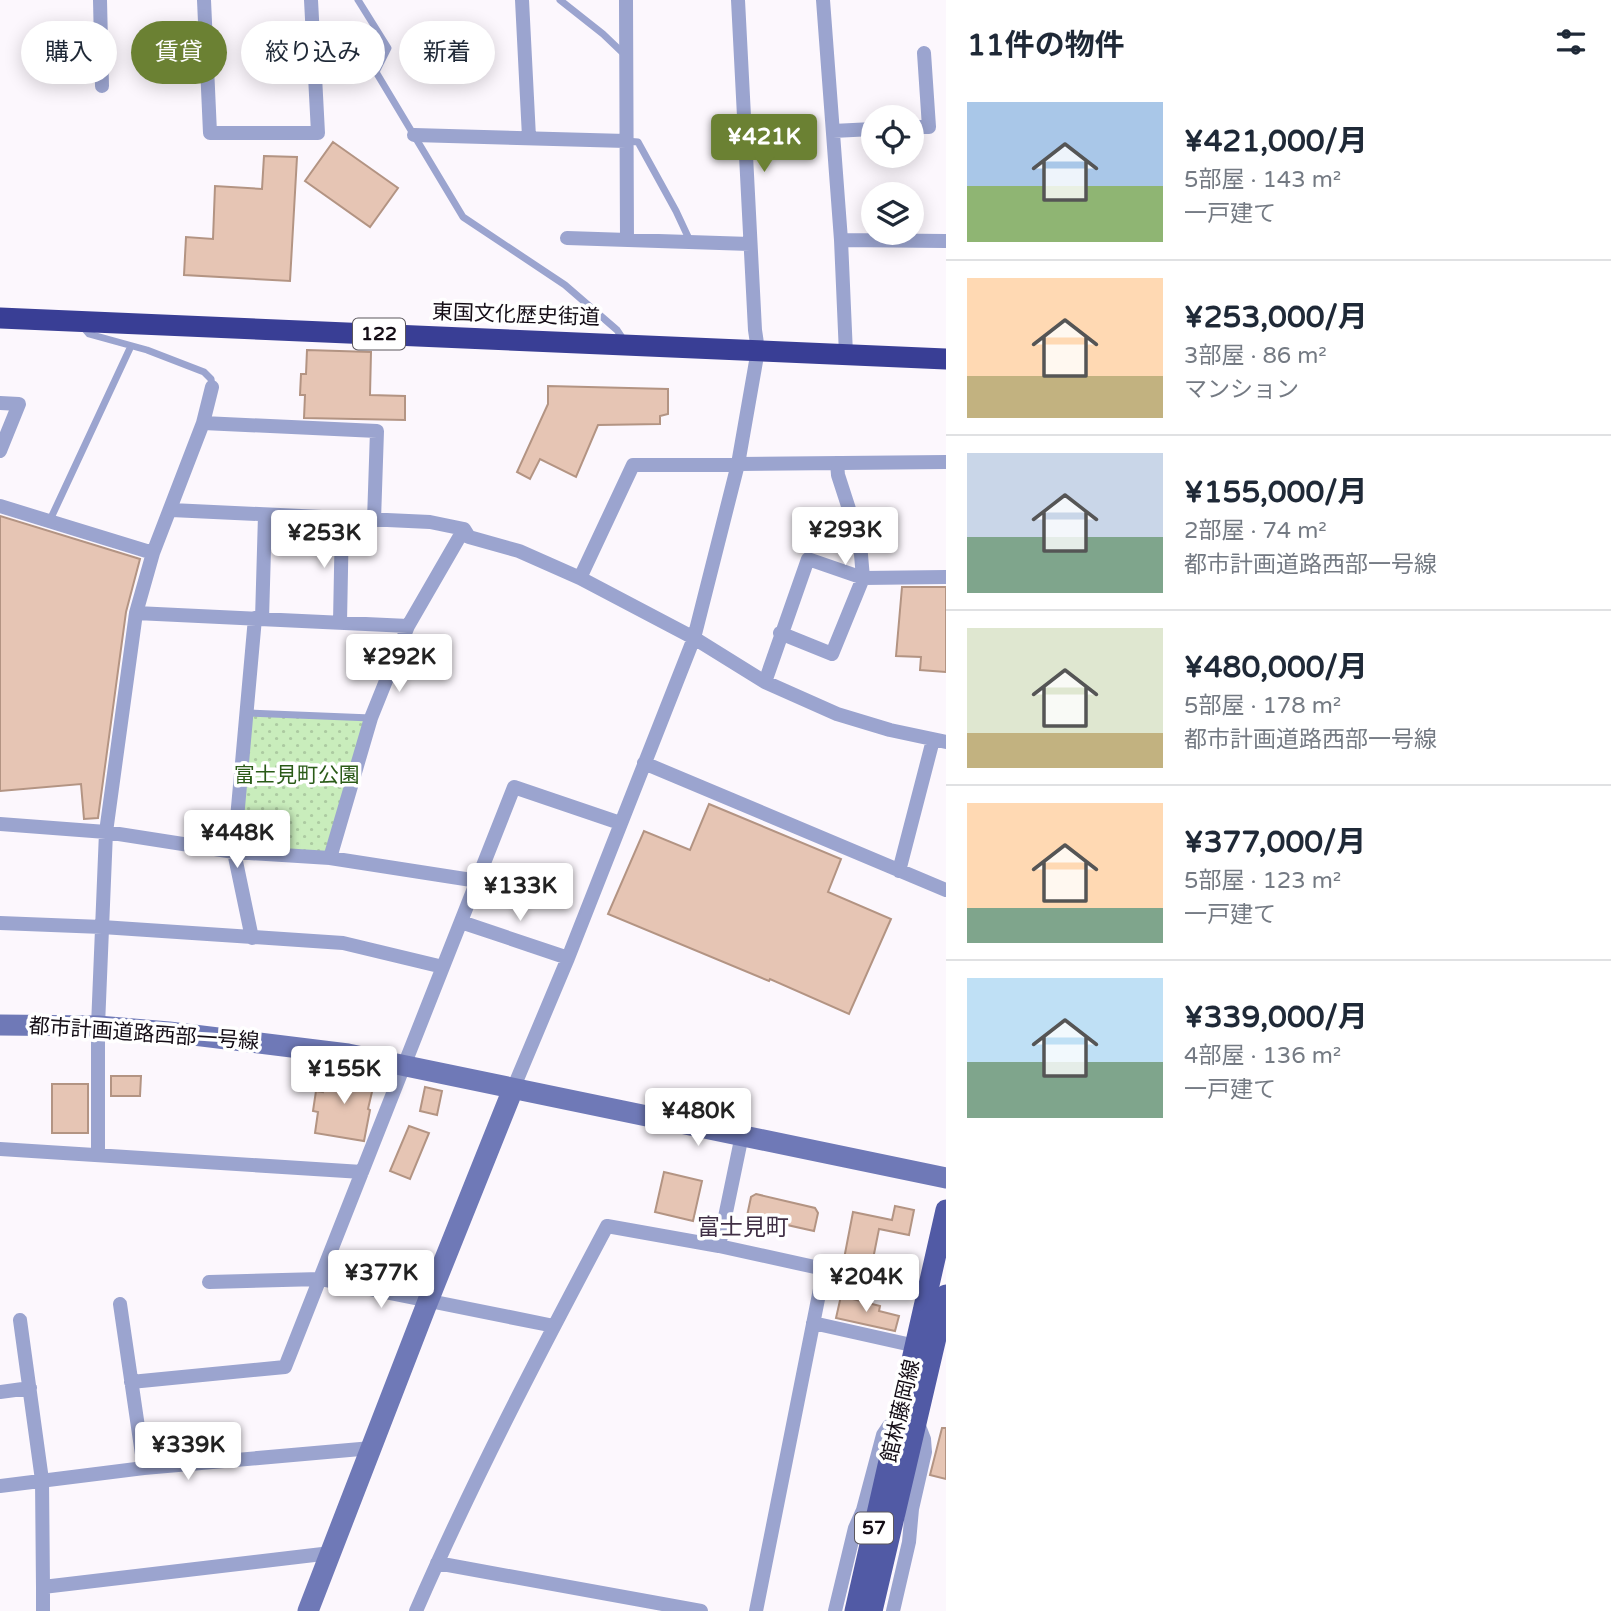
<!DOCTYPE html>
<html lang="ja">
<head>
<meta charset="utf-8">
<style>
	body { margin:0; font-family:"Varela Round","Noto Sans JP",sans-serif; background:#f2f2f3; color:#1f2937; height:100vh; display:flex; flex-direction:column; font-size:26px; white-space:nowrap }
	* { box-sizing:border-box; margin:0 }
	p { font-size:23px; color:#747a83 }
	.icon { flex:none; width:38px; height:38px; fill:none; stroke:currentColor; stroke-width:2; stroke-linecap:round; stroke-linejoin:round }
	.map { position:relative; flex:1; overflow:hidden }
	.sheet { display:flex; flex-direction:column; background:#fff; width:665px }
	.sheet>* { flex:none }
	.guide { position:absolute; left:21px; top:21px; width:665px; height:63px; display:flex; gap:14px }
	.fabs { position:absolute; left:861px; top:105px; display:grid; gap:14px }
	.fabs a { display:grid; place-items:center; width:63px; height:63px; border-radius:50%; background:#fff; box-shadow:0 4px 18px #0003; font-size:35px }
	.price { position:absolute; translate:-50% -60px; padding:0 16px; border-radius:7px; background:#fff; color:#222; font-size:23px; line-height:46px; filter:drop-shadow(0 2px 4px #0008) }
	.price::after { content:''; position:absolute; left:50%; top:42px; width:21px; height:16px; margin-left:-10px; background:inherit; clip-path:polygon(0 0,100% 0,50% 100%) }
	.price.current { background:#6b8133; color:#fff }
	ul { padding:0; list-style:none }
	li { display:flex; align-items:center; gap:21px; height:175px; padding:0 21px }
	li+li { border-top:2px solid #e0e1e3 }
	li span { display:grid; place-items:center; flex:none; width:196px; height:140px; border-radius:0px; color:#555 }
	li>.icon { margin-inline-start:auto }
	span .icon { width:84px; height:84px; fill:#fffc; stroke-width:1 }
	li b { font-size:30px }
	h2 { display:flex; justify-content:space-between; align-items:center; height:84px; padding:0 21px; font-size:30px }
	.tag { padding:0 24px; border-radius:32px; background:#fff; box-shadow:0 4px 18px #0003; font-size:24px; line-height:63px }
	.tag.current { background:#6b8133; color:#fff }
	main { display:flex; flex:1; min-height:0 }
	.map>svg:first-child { display:block }
	.grass { fill:url(#grass-dots) }
	.building { fill:#e6c5b4; stroke:#b39483; stroke-width:2 }
	.lines { fill:none; stroke-linecap:round; stroke-linejoin:round }
	.lane { stroke:#9ba4cf; stroke-width:7 }
	.street { stroke:#9ba4cf; stroke-width:14 }
	.secondary { stroke:#6f79b7; stroke-width:21 }
	.primary { stroke:#515aa5; stroke-width:21 }
	.highway { stroke:#393e95; stroke-width:21 }
	.labels { text-anchor:middle; dominant-baseline:central; stroke-width:7; stroke-linejoin:round; paint-order:stroke }
	.shield { fill:#fff; stroke:#5a565c; stroke-width:2 }
	.shield-label { font-size:19px; font-weight:bold; fill:#140d16 }
	.street-label { font-size:21px; fill:#140d16; stroke:#fff }
	.park-label { font-size:21px; fill:#2b5b18; stroke:#fff }
	.neighbourhood-label { font-size:23px; fill:#413046; stroke:#fff }
</style>
</head>
<body>
<main>
<div class="map">
<svg width="946" height="1611" viewBox="0 0 946 1611">
	<defs>
		<pattern id="grass-dots" width="8" height="8" patternUnits="userSpaceOnUse" patternTransform="scale(1.75)"><rect width="8" height="8" fill="#c9edbc"/><path d="M2 2h.1M6 6h.1" fill="none" stroke="#accaa1" stroke-width="1.8" stroke-linecap="round"/></pattern>
	</defs>
	<rect width="100%" height="100%" fill="#fcf7fd"/>
	<path class="grass" d="M 246,713 L 371,718 L 330,858 L 234,852 Z"/>
	<path class="building" d="M 333,142 L 398,188 L 370,227 L 305,181 Z
		M 264,156 L 297,157 L 290,281 L 184,275 L 186,237 L 213,239 L 215,186 L 262,189 Z
		M 307,350 L 371,352 L 370,395 L 405,396 L 405,420 L 304,418 L 305,395 L 300,395 L 301,374 L 306,374 Z
		M 548,386 L 668,389 L 668,414 L 660,416 L 660,424 L 598,425 L 576,477 L 540,459 L 530,479 L 517,472 L 548,404 Z
		M 0,516 L 140,559 L 126,612 L 98,818 L 84,819 L 81,784 L 0,791 Z
		M 902,587 L 946,587 L 946,672 L 920,670 L 921,657 L 896,656 Z
		M 709,804 L 841,859 L 828,892 L 891,919 L 849,1014 L 770,979 L 769,981 L 608,914 L 644,831 L 690,850 Z
		M 327,1070 L 375,1079 L 368,1109 L 370,1110 L 364,1141 L 315,1133 L 318,1112 L 313,1111 L 316,1091 L 323,1092 Z
		M 111,1076 L 141,1076 L 140,1096 L 111,1096 Z
		M 52,1084 L 88,1084 L 88,1133 L 52,1133 Z
		M 425,1087 L 442,1091 L 437,1115 L 420,1111 Z
		M 409,1126 L 429,1133 L 410,1179 L 390,1171 Z
		M 664,1172 L 702,1181 L 693,1221 L 655,1212 Z
		M 756,1194 L 815,1208 L 818,1213 L 814,1231 L 747,1216 L 751,1197 Z
		M 895,1206 L 914,1210 L 909,1235 L 879,1229 L 871,1269 L 843,1264 L 853,1212 L 892,1220 Z
		M 841,1296 L 880,1306 L 879,1311 L 899,1316 L 895,1331 L 836,1318 Z
		M 942,1428 L 946,1428 L 946,1479 L 930,1475 Z"/>
	<g class="lines">
		<path class="lane" d="M 358,0 L 388,48 L 376,72 L 463,217 L 565,285 L 617,330 L 625,342
			M 560,0 L 603,34 L 626,56
			M 626,141 L 638,142 L 676,211 L 690,241
			M 83,327 L 89,334 L 147,350 L 204,372 L 211,379 L 212,387
			M 50,520 L 131,346
			M 247,713 L 371,718"/>
		<path class="street" d="M 100,0 L 102,86
			M 204,0 L 210,133 L 318,133 L 311,0
			M 522,0 L 529,137
			M 626,0 L 627,240
			M 823,0 L 841,240 L 846,354
			M 912,127 L 929,127 L 924,53
			M 833,131 L 873,129
			M 414,135 L 626,141
			M 567,238 L 750,244
			M 841,240 L 946,241
			M 0,403 L 19,404 L 0,451
			M 203,423 L 377,431 L 374,520
			M 0,506 L 153,553
			M 171,510 L 430,522 L 464,529 L 469,537 L 519,551 L 580,578 L 694,638 L 765,682 L 837,714 L 890,730 L 946,742
			M 580,578 L 633,465 L 946,462
			M 136,613 L 408,626
			M 262,619 L 265,515
			M 340,622 L 342,519
			M 780,633 L 832,654 L 863,578 L 860,543 L 838,475 L 837,463
			M 765,682 L 808,559 L 863,578 L 946,577
			M 644,763 L 946,890
			M 0,824 L 106,832 L 234,852 L 330,858 L 478,881
			M 330,858 L 371,718 L 408,626 L 464,529
			M 899,871 L 933,740
			M 461,922 L 568,958
			M 0,923 L 102,927 L 343,943 L 443,967
			M 252,938 L 234,852 L 255,618
			M 513,1089 L 568,958 L 694,638 L 738,464 L 758,350 L 755,330 L 738,0
			M 0,1149 L 362,1172
			M 98,1154 L 98,1026 L 106,832 L 136,613 L 153,553 L 203,423 L 212,387
			M 719,1246 L 742,1135
			M 209,1282 L 320,1279 L 554,1326
			M 120,1304 L 144,1468
			M 20,1320 L 42,1480 L 43,1587 L 331,1553
			M 813,1323 L 916,1346
			M 131,1382 L 285,1367 L 514,787 L 620,823
			M 0,1392 L 30,1388
			M 0,1486 L 144,1468 L 372,1448
			M 437,1563 L 701,1611
			M 43,1611 L 43,1587
			M 416,1611 C 473,1480 540,1352 607,1226 L 719,1246 L 824,1269 L 756,1611
			M 835,1611 L 855,1528 L 863,1510 L 883,1435 L 889,1426 L 899,1421
			M 893,1611 L 909,1542 L 912,1509 L 925,1452 L 924,1439 L 917,1421"/>
		<path class="secondary" d="M 0,1025 L 98,1026 L 169,1032 L 348,1054 L 946,1178
			M 308,1611 L 428,1301 L 513,1089"/>
		<path class="primary" d="M 855,1611 L 946,1210
			M 872,1611 L 946,1295"/>
		<path class="highway" d="M 0,318 L 946,359"/>
	</g>
	<g class="labels">
		<g class="shield">
			<rect x="353" y="318.5" width="52" height="31" rx="5"/>
			<rect x="855" y="1512.5" width="38" height="31" rx="5"/>
		</g>
		<g class="shield-label">
			<text x="379" y="334">122</text>
			<text x="874" y="1528">57</text>
		</g>
		<g class="street-label">
			<text transform="translate(516 315) rotate(2)">東国文化歴史街道</text>
			<text transform="translate(144 1034) rotate(4)">都市計画道路西部一号線</text>
			<text transform="translate(901 1411) rotate(-77)">館林藤岡線</text>
		</g>
		<g class="park-label">
			<text x="297" y="775">富士見町公園</text>
		</g>
		<g class="neighbourhood-label">
			<text x="743" y="1228">富士見町</text>
		</g>
	</g>
</svg>
<div class="fabs">
<a><svg class="icon" aria-label="locate" viewBox="0 0 24 24"><circle cx="12" cy="12" r="6"/><path d="M12 2v4M12 18v4M2 12h4M18 12h4"/></svg></a>
<a><svg class="icon" aria-label="layers" viewBox="0 0 24 24"><path d="M12 4l9 5-9 5-9-5zM3 14l9 5 9-5"/></svg></a>
</div>
<b class="price current" style="left:764px;top:174px">¥421K</b>
<b class="price" style="left:845px;top:567px">¥293K</b>
<b class="price" style="left:324px;top:570px">¥253K</b>
<b class="price" style="left:399px;top:694px">¥292K</b>
<b class="price" style="left:237px;top:870px">¥448K</b>
<b class="price" style="left:520px;top:923px">¥133K</b>
<b class="price" style="left:344px;top:1106px">¥155K</b>
<b class="price" style="left:698px;top:1148px">¥480K</b>
<b class="price" style="left:381px;top:1310px">¥377K</b>
<b class="price" style="left:866px;top:1314px">¥204K</b>
<b class="price" style="left:188px;top:1482px">¥339K</b>
<div class="guide">
<a class="tag">購入</a>
<a class="tag current">賃貸</a>
<a class="tag">絞り込み</a>
<a class="tag">新着</a>
</div>
</div>
<section class="sheet">
<h2>11件の物件<svg class="icon" aria-label="filters" viewBox="0 0 24 24"><path d="M4 7h16M4 17h16"/><circle cx="9" cy="7" r="2"/><circle cx="15" cy="17" r="2"/></svg></h2>
<ul>
<li><span style="background:linear-gradient(#a9c7e8 60%,#8fb573 0)"><svg class="icon" aria-label="home" viewBox="0 0 24 24"><path d="M3 11l9-7 9 7M6 9v11h12V9"/></svg></span><div><b>¥421,000/月</b><p>5部屋 · 143 m²</p><p>一戸建て</p></div></li>
<li><span style="background:linear-gradient(#ffd9b3 70%,#c2b280 0)"><svg class="icon" aria-label="home" viewBox="0 0 24 24"><path d="M3 11l9-7 9 7M6 9v11h12V9"/></svg></span><div><b>¥253,000/月</b><p>3部屋 · 86 m²</p><p>マンション</p></div></li>
<li><span style="background:linear-gradient(#c9d6e8 60%,#7fa58c 0)"><svg class="icon" aria-label="home" viewBox="0 0 24 24"><path d="M3 11l9-7 9 7M6 9v11h12V9"/></svg></span><div><b>¥155,000/月</b><p>2部屋 · 74 m²</p><p>都市計画道路西部一号線</p></div></li>
<li><span style="background:linear-gradient(#dfe7d0 75%,#c2b280 0)"><svg class="icon" aria-label="home" viewBox="0 0 24 24"><path d="M3 11l9-7 9 7M6 9v11h12V9"/></svg></span><div><b>¥480,000/月</b><p>5部屋 · 178 m²</p><p>都市計画道路西部一号線</p></div></li>
<li><span style="background:linear-gradient(#ffd9b3 75%,#7fa58c 0)"><svg class="icon" aria-label="home" viewBox="0 0 24 24"><path d="M3 11l9-7 9 7M6 9v11h12V9"/></svg></span><div><b>¥377,000/月</b><p>5部屋 · 123 m²</p><p>一戸建て</p></div></li>
<li><span style="background:linear-gradient(#bfe0f5 60%,#7fa58c 0)"><svg class="icon" aria-label="home" viewBox="0 0 24 24"><path d="M3 11l9-7 9 7M6 9v11h12V9"/></svg></span><div><b>¥339,000/月</b><p>4部屋 · 136 m²</p><p>一戸建て</p></div></li>
</ul>
</section>
</main>
</body>
</html>
